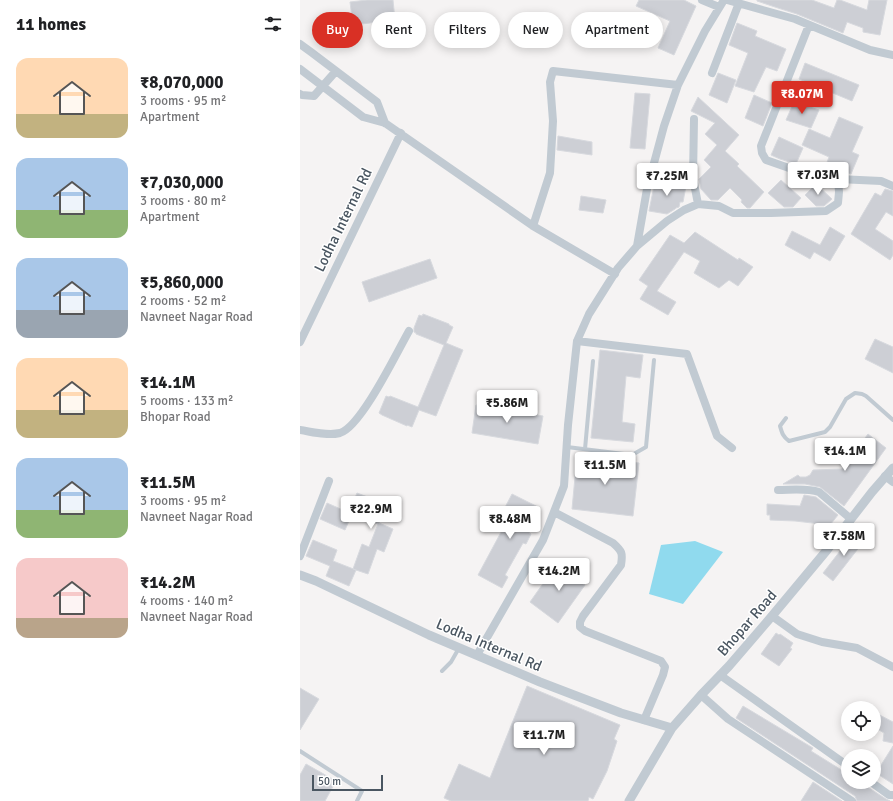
<!DOCTYPE html>
<html lang="en">
<head>
<meta charset="utf-8">
<style>
	body { margin:0; font-family:Signika,sans-serif; background:#f2f2f2; color:#202124; height:100vh; display:flex; flex-direction:column; font-size:15px; white-space:nowrap }
	* { box-sizing:border-box; margin:0 }
	p { font-size:13px; color:#757577 }
	.icon { flex:none; width:22px; height:22px; fill:none; stroke:currentColor; stroke-width:2; stroke-linecap:round; stroke-linejoin:round }
	.map { position:relative; flex:1; overflow:hidden }
	.side { display:flex; flex-direction:column; background:#fff; width:300px }
	.side>* { flex:none }
	.guide { position:absolute; left:12px; top:12px; width:380px; height:36px; display:flex; gap:8px }
	.controls { position:absolute; left:541px; top:701px; display:grid; gap:8px }
	.controls a { display:grid; place-items:center; width:40px; height:40px; border-radius:50%; background:#fff; box-shadow:0 2px 10px #0003; font-size:20px }
	.scale { position:absolute; left:12px; bottom:10px; width:71px; box-sizing:border-box; padding-left:4px; border:2px solid #4a5661; border-top:0; font-size:11px; line-height:14px; white-space:nowrap; color:#4a5661; -webkit-text-stroke:3px #fff; paint-order:stroke }
	.price { position:absolute; translate:-50% -34px; padding:0 9px; border-radius:4px; background:#fff; color:#222; font-size:13px; line-height:26px; filter:drop-shadow(0 1px 2px #0008) }
	.price::after { content:''; position:absolute; left:50%; top:24px; width:12px; height:9px; margin-left:-6px; background:inherit; clip-path:polygon(0 0,100% 0,50% 100%) }
	.price.current { background:#d93025; color:#fff }
	ul { padding:0; list-style:none }
	li { display:flex; align-items:center; gap:12px; height:100px; padding:0 16px }
	li span { display:grid; place-items:center; flex:none; width:112px; height:80px; border-radius:12px; color:#555 }
	li>.icon { margin-inline-start:auto }
	span .icon { width:48px; height:48px; fill:#fffc; stroke-width:1 }
	li b { font-size:17px }
	h2 { display:flex; justify-content:space-between; align-items:center; height:48px; padding:0 16px; font-size:17px }
	.tag { padding:0 14px; border-radius:18px; background:#fff; box-shadow:0 2px 10px #0003; font-size:14px; line-height:36px }
	.tag.current { background:#d93025; color:#fff }
	main { display:flex; flex:1; min-height:0 }
	.map>svg:first-child { display:block }
	.water { fill:#90daee }
	.building { fill:#cdcfd5; stroke:#d7d9de }
	.lines { fill:none; stroke-linecap:round; stroke-linejoin:round }
	.service { stroke:#c1cad2; stroke-width:4 }
	.minor { stroke:#c1cad2; stroke-width:8 }
	.tertiary { stroke:#c1cad2; stroke-width:9 }
	.labels { text-anchor:middle; dominant-baseline:central; stroke-width:3; stroke-linejoin:round; paint-order:stroke }
	.street-label { font-size:15px; fill:#4a5661; stroke:#fff }
</style>
</head>
<body>
<main>
<section class="side">
<h2>11 homes<svg class="icon" aria-label="filters" viewBox="0 0 24 24"><path d="M4 7h16M4 17h16"/><circle cx="9" cy="7" r="2"/><circle cx="15" cy="17" r="2"/></svg></h2>
<ul>
<li><span style="background:linear-gradient(#ffd9b3 70%,#c2b280 0)"><svg class="icon" aria-label="home" viewBox="0 0 24 24"><path d="M3 11l9-7 9 7M6 9v11h12V9"/></svg></span><div><b>₹8,070,000</b><p>3 rooms · 95 m²</p><p>Apartment</p></div></li>
<li><span style="background:linear-gradient(#a9c7e8 65%,#8fb573 0)"><svg class="icon" aria-label="home" viewBox="0 0 24 24"><path d="M3 11l9-7 9 7M6 9v11h12V9"/></svg></span><div><b>₹7,030,000</b><p>3 rooms · 80 m²</p><p>Apartment</p></div></li>
<li><span style="background:linear-gradient(#a9c7e8 65%,#9aa5b1 0)"><svg class="icon" aria-label="home" viewBox="0 0 24 24"><path d="M3 11l9-7 9 7M6 9v11h12V9"/></svg></span><div><b>₹5,860,000</b><p>2 rooms · 52 m²</p><p>Navneet Nagar Road</p></div></li>
<li><span style="background:linear-gradient(#ffd9b3 65%,#c2b280 0)"><svg class="icon" aria-label="home" viewBox="0 0 24 24"><path d="M3 11l9-7 9 7M6 9v11h12V9"/></svg></span><div><b>₹14.1M</b><p>5 rooms · 133 m²</p><p>Bhopar Road</p></div></li>
<li><span style="background:linear-gradient(#a9c7e8 65%,#8fb573 0)"><svg class="icon" aria-label="home" viewBox="0 0 24 24"><path d="M3 11l9-7 9 7M6 9v11h12V9"/></svg></span><div><b>₹11.5M</b><p>3 rooms · 95 m²</p><p>Navneet Nagar Road</p></div></li>
<li><span style="background:linear-gradient(#f6c9c9 75%,#b9a48a 0)"><svg class="icon" aria-label="home" viewBox="0 0 24 24"><path d="M3 11l9-7 9 7M6 9v11h12V9"/></svg></span><div><b>₹14.2M</b><p>4 rooms · 140 m²</p><p>Navneet Nagar Road</p></div></li>
</ul>
</section>
<div class="map">
<svg width="593" height="801" viewBox="0 0 593 801">
	<rect width="100%" height="100%" fill="#f5f3f3"/>
	<path class="water" d="M 395,541 L 423,552 L 383,604 L 349,594 L 361,545 Z"/>
	<path class="building" d="M 67,0 L 93,0 L 95,20 L 53,25 L 50,2 Z
		M 339,0 L 384,0 L 396,6 L 374,55 L 358,48 L 370,21 L 336,6 Z
		M 457,0 L 512,0 L 534,8 L 537,0 L 540,0 L 567,10 L 569,0 L 587,0 L 580,35 L 563,32 L 563,28 L 547,22 L 543,33 L 497,14 L 478,8 L 457,1 Z
		M 437,23 L 457,31 L 455,36 L 486,49 L 477,71 L 466,67 L 454,92 L 435,86 L 448,53 L 429,45 Z
		M 505,63 L 559,85 L 552,101 L 499,79 Z
		M 418,73 L 436,80 L 427,103 L 409,95 Z
		M 335,93 L 350,94 L 345,149 L 330,148 Z
		M 454,95 L 472,103 L 463,126 L 445,118 Z
		M 398,97 L 439,135 L 425,151 L 439,164 L 437,166 L 464,192 L 450,208 L 447,208 L 441,202 L 442,200 L 430,188 L 418,200 L 411,200 L 401,189 L 399,179 L 411,167 L 404,160 L 417,145 L 405,134 L 415,123 L 391,111 Z
		M 494,102 L 519,110 L 511,128 L 486,120 Z
		M 539,117 L 563,127 L 552,152 L 559,155 L 551,174 L 526,165 L 529,157 L 502,145 L 509,129 L 530,138 Z
		M 258,136 L 292,142 L 292,155 L 257,150 Z
		M 479,137 L 503,148 L 496,164 L 480,159 L 471,155 Z
		M 481,180 L 501,198 L 493,207 L 484,207 L 468,193 Z
		M 355,181 L 386,186 L 383,202 L 380,202 L 379,207 L 376,208 L 375,209 L 367,214 L 349,211 Z
		M 516,184 L 532,199 L 524,206 L 516,206 L 505,195 Z
		M 585,189 L 593,191 L 593,216 L 586,212 L 575,229 L 593,241 L 593,255 L 590,260 L 551,234 L 575,193 L 581,196 Z
		M 281,196 L 306,200 L 303,213 L 279,210 Z
		M 530,227 L 545,236 L 530,261 L 514,252 L 510,259 L 485,245 L 492,231 L 520,245 Z
		M 395,232 L 438,260 L 439,258 L 453,267 L 438,286 L 429,280 L 419,288 L 394,273 L 400,261 L 384,252 L 357,291 L 376,302 L 368,315 L 340,299 L 348,286 L 339,280 L 370,235 L 384,243 Z
		M 130,259 L 137,278 L 69,302 L 62,282 Z
		M 123,314 L 149,324 L 149,325 L 153,327 L 146,343 L 163,350 L 136,416 L 119,410 L 112,427 L 107,425 L 107,426 L 82,415 L 79,413 L 86,396 L 89,397 L 90,396 L 118,407 L 144,345 L 116,334 L 116,333 L 114,332 L 114,328 L 119,315 L 122,316 Z
		M 575,339 L 593,347 L 593,373 L 565,359 Z
		M 300,350 L 343,355 L 340,378 L 326,376 L 322,422 L 335,424 L 333,442 L 291,438 Z
		M 176,405 L 243,416 L 238,444 L 172,433 Z
		M 568,434 L 586,448 L 544,506 L 520,487 L 505,484 L 483,484 L 498,475 L 500,477 L 506,477 L 510,475 L 513,470 L 542,469 Z
		M 277,456 L 339,463 L 333,516 L 272,509 Z
		M 57,493 L 86,504 L 79,523 L 93,529 L 84,552 L 77,549 L 68,574 L 53,569 L 62,544 L 69,547 L 78,524 L 49,512 Z
		M 212,494 L 238,507 L 235,513 L 239,515 L 229,533 L 231,534 L 226,544 L 223,543 L 205,575 L 208,577 L 202,588 L 178,575 L 207,521 L 200,517 Z
		M 504,495 L 516,497 L 538,515 L 530,525 L 495,521 L 470,520 L 470,515 L 467,515 L 467,504 L 500,506 Z
		M 27,503 L 52,514 L 45,530 L 20,519 Z
		M 554,533 L 564,541 L 533,581 L 523,573 Z
		M 13,540 L 37,550 L 33,561 L 56,570 L 49,586 L 26,576 L 30,566 L 6,556 Z
		M 259,561 L 286,580 L 283,584 L 285,585 L 258,623 L 230,602 Z
		M 476,633 L 479,635 L 480,634 L 493,643 L 490,648 L 492,649 L 479,666 L 461,654 Z
		M 227,686 L 320,725 L 314,739 L 317,741 L 307,771 L 293,799 L 289,797 L 288,801 L 151,801 L 144,798 L 159,764 L 190,778 Z
		M 0,688 L 19,699 L 0,730 Z
		M 443,706 L 513,748 L 511,751 L 548,774 L 548,782 L 560,782 L 586,799 L 590,801 L 557,801 L 555,796 L 436,718 Z
		M 574,712 L 593,722 L 593,743 L 583,741 L 584,733 L 574,727 Z
		M 593,746 L 593,784 L 576,773 Z
		M 6,764 L 36,781 L 25,801 L 0,801 L 0,775 Z
		M 513,782 L 542,801 L 501,801 Z"/>
	<g class="lines">
		<path class="service" d="M 486,418 L 480,426 C 482,433 483,437 489,441 L 525,432 L 530,427 L 546,399 L 555,393 L 562,394 L 566,396 L 593,420
			M 267,447 L 332,455 L 346,447 L 354,360
			M 285,449 L 293,361
			M 142,671 L 151,662 L 159,648
			M 0,751 L 62,791 L 57,801"/>
		<path class="minor" d="M 402,0 L 419,7
			M 427,0 L 495,19 L 570,50 L 593,55
			M 0,44 L 11,52 L 77,102 L 85,123
			M 0,69 L 63,117 L 85,123 L 233,226 L 315,274
			M 412,73 L 439,3
			M 0,94 L 2,95 L 14,96 L 36,71
			M 394,119 L 393,178 L 398,204
			M 538,179 L 581,181 L 593,186
			M 233,226 L 250,173 L 253,121 L 250,82 L 253,71 L 378,85
			M 337,246 L 367,221 L 384,210 L 398,204 L 419,206 L 433,213 L 471,213 L 526,211 L 538,203 L 539,192 L 538,179 L 489,168 L 466,160 L 462,153 L 461,146 L 509,25
			M 277,341 L 387,354 L 417,436 L 432,448
			M 0,342 L 101,133
			M 0,430 C 13,432 27,436 40,433 C 61,427 97,352 109,331
			M 585,476 L 593,482
			M 478,490 C 491,490 507,488 519,492 L 551,519
			M 254,512 L 313,543 C 322,551 323,553 321,565 L 283,616 L 280,622 L 280,627 L 285,631 L 361,661 L 365,667 L 363,675 L 344,720
			M 0,556 L 29,481
			M 472,616 L 497,634 L 522,642 L 557,648 L 593,667
			M 177,655 L 243,540 L 264,486 L 268,425 L 277,341 L 289,314 L 318,268 L 337,246 L 347,189 L 364,126 L 378,85 L 405,31 L 424,0
			M 420,675 L 548,766
			M 401,695 L 428,719 L 552,801
			M 571,782 L 589,795 L 593,795"/>
		<path class="tertiary" d="M 0,575 L 16,581 L 129,635 L 240,682 L 321,713 L 372,728
			M 329,801 L 372,728 L 401,695 L 429,666 L 472,616 L 527,550 L 572,492 L 593,468"/>
	</g>
	<g class="labels">
		<g class="street-label">
			<text transform="translate(43 220) rotate(-64)">Lodha Internal Rd</text>
			<text transform="translate(447 623) rotate(-49)">Bhopar Road</text>
			<text transform="translate(189 645) rotate(23)">Lodha Internal Rd</text>
		</g>
	</g>
</svg>
<div class="controls">
<a><svg class="icon" aria-label="locate" viewBox="0 0 24 24"><circle cx="12" cy="12" r="6"/><path d="M12 2v4M12 18v4M2 12h4M18 12h4"/></svg></a>
<a><svg class="icon" aria-label="layers" viewBox="0 0 24 24"><path d="M12 4l9 5-9 5-9-5zM3 14l9 5 9-5"/></svg></a>
</div>
<div class="scale">50 m</div>
<b class="price current" style="left:502px;top:115px">₹8.07M</b>
<b class="price" style="left:518px;top:196px">₹7.03M</b>
<b class="price" style="left:367px;top:197px">₹7.25M</b>
<b class="price" style="left:207px;top:424px">₹5.86M</b>
<b class="price" style="left:545px;top:472px">₹14.1M</b>
<b class="price" style="left:305px;top:486px">₹11.5M</b>
<b class="price" style="left:71px;top:530px">₹22.9M</b>
<b class="price" style="left:210px;top:540px">₹8.48M</b>
<b class="price" style="left:544px;top:557px">₹7.58M</b>
<b class="price" style="left:259px;top:592px">₹14.2M</b>
<b class="price" style="left:244px;top:756px">₹11.7M</b>
<div class="guide">
<a class="tag current">Buy</a>
<a class="tag">Rent</a>
<a class="tag">Filters</a>
<a class="tag">New</a>
<a class="tag">Apartment</a>
</div>
</div>
</main>
</body>
</html>
